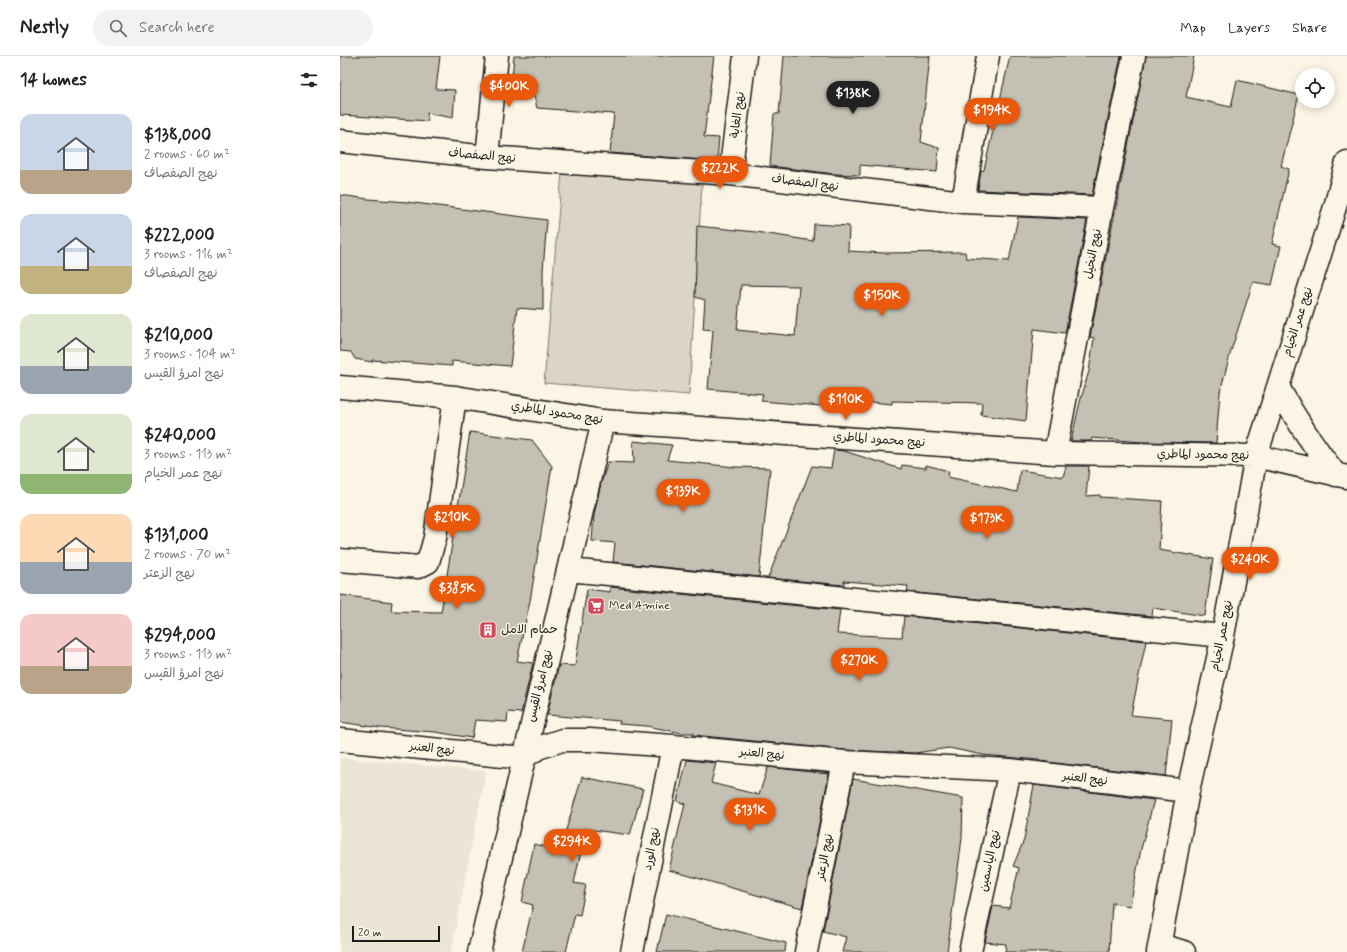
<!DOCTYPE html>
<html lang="en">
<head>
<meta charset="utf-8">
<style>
	body { margin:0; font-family:Mynerve,"Playpen Sans Arabic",sans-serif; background:#f2f2f2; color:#202124; height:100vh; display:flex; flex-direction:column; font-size:15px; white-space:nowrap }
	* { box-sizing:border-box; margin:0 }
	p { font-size:13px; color:#757577 }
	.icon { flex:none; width:22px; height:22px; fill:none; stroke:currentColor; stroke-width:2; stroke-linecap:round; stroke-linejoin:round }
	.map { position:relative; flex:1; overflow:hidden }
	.sheet { display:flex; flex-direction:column; background:#fff; width:340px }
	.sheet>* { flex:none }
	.controls { position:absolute; left:955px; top:12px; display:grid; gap:8px }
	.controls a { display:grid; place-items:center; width:40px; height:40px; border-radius:50%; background:#fff; box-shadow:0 2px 10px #0003; font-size:20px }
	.scale { position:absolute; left:12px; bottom:10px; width:88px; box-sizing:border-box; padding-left:4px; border:2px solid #1c1c1c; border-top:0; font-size:11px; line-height:14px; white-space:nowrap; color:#1c1c1c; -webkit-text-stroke:3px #fcf5e5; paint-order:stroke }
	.price { position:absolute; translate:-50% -34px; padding:0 9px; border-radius:14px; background:#ea580c; color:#fff; font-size:13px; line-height:26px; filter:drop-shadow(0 1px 2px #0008) }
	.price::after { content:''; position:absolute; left:50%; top:24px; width:12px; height:9px; margin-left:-6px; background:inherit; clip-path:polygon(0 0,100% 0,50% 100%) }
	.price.active { background:#222; color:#fff }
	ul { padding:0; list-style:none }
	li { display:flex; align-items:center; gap:12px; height:100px; padding:0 20px }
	li span { display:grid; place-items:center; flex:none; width:112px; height:80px; border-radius:12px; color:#555 }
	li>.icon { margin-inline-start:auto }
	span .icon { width:48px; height:48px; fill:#fffc; stroke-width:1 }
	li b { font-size:17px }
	h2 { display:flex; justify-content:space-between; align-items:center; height:48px; padding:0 20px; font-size:17px }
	header { display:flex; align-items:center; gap:24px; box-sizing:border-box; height:56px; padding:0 20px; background:#fff; border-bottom:1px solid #e0e0e0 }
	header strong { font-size:19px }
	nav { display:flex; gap:22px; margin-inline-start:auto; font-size:14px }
	.search { width:280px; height:36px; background:#f2f2f2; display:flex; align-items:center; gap:10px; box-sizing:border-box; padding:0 14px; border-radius:22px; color:#757577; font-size:15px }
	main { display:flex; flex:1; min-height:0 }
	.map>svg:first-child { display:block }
	.built { fill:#ebe5d6 }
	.green { fill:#dbd5c8; stroke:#7c7872 }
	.building { fill:#c4c0b3; stroke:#1c1c1c; fill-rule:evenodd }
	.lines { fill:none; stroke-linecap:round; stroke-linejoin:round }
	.street-casing { stroke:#1c1c1c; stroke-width:25 }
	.street { stroke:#fcf5e5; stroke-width:22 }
	.labels { text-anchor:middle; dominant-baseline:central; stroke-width:3; stroke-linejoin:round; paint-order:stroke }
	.street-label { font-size:12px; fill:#1c1c1c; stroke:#fcf5e5 }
	.poi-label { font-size:12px; fill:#1c1c1c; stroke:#fcf5e5; text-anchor:start }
</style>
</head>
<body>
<header>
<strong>Nestly</strong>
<div class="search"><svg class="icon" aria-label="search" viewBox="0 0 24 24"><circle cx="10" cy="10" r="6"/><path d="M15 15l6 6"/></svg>Search here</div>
<nav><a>Map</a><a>Layers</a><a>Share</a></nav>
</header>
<main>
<section class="sheet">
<h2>14 homes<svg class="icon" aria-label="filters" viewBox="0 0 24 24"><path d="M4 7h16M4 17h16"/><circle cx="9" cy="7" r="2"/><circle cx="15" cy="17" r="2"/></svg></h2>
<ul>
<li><span style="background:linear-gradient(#c9d6e8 70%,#b9a48a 0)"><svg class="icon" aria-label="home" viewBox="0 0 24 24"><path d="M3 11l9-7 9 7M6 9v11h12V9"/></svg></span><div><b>$138,000</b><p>2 rooms · 60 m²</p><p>نهج الصفصاف</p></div></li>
<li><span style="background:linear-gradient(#c9d6e8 65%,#c2b280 0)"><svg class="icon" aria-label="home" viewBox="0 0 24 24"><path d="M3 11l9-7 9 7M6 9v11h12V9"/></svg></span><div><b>$222,000</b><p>3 rooms · 116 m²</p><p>نهج الصفصاف</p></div></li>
<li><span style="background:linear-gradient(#dfe7d0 65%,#9aa5b1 0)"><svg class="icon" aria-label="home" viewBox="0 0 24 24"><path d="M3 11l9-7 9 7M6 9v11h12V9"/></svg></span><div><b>$210,000</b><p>3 rooms · 104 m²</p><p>نهج امرؤ القيس</p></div></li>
<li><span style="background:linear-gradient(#dfe7d0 75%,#8fb573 0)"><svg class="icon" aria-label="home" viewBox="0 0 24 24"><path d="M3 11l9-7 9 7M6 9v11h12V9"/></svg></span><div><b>$240,000</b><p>3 rooms · 113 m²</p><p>نهج عمر الخيام</p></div></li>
<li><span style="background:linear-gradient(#ffd9b3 60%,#9aa5b1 0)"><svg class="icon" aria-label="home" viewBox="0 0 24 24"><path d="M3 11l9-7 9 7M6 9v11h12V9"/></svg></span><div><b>$131,000</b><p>2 rooms · 70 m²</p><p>نهج الزعتر</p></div></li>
<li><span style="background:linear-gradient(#f6c9c9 65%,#b9a48a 0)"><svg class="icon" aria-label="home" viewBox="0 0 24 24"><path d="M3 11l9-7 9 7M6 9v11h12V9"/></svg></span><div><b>$294,000</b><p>3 rooms · 113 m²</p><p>نهج امرؤ القيس</p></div></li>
</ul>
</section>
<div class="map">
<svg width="1007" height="896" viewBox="0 0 1007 896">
	<rect width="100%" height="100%" fill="#fcf5e5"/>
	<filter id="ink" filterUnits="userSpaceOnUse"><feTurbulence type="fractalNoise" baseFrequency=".025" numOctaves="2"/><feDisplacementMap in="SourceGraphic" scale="8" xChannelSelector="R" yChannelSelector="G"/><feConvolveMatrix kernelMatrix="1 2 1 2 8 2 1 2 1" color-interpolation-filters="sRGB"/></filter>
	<g filter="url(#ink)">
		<path class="built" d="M 0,702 L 146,715 L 111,896 L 0,896 Z"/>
		<path class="green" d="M 222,116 L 362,127 L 349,339 L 204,327 Z"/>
		<path class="building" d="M 0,0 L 100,0 L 96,33 L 115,34 L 113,62 L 87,57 L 88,65 L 0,59 Z
			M 174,0 L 374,0 L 364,81 L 379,82 L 377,105 L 270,97 L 274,58 L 197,52 L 193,36 L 171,34 Z
			M 444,0 L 590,0 L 581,86 L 599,92 L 597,116 L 520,109 L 520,119 L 495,118 L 430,110 L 434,58 L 439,58 Z
			M 670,0 L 781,0 L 752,139 L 638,134 L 641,115 L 644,114 Z
			M 806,0 L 854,0 L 846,41 L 891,51 L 897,24 L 959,39 L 941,110 L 949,113 L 932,188 L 941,190 L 932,229 L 913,226 L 891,295 L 880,336 L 876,387 L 802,386 L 752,382 L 751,385 L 731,385 L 740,346 L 749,315 L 754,282 L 750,281 Z
			M 0,139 L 28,143 L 67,146 L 207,164 L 203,214 L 203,254 L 177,252 L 170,310 L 112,305 L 112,310 L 32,304 L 32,306 L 15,303 L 11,296 L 0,295 Z
			M 678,161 L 747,164 L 725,277 L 694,273 L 686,365 L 641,359 L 642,347 L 552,345 L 552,348 L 519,345 L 518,353 L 421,345 L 423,338 L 368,333 L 373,274 L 363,273 L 365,244 L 355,241 L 357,170 L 416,176 L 473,185 L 474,168 L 509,170 L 508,195 L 544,197 L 625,196 L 626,202 L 669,205 ZM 401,229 L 459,230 L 455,280 L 397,274 Z
			M 130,376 L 192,384 L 212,410 L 190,545 L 177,605 L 193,607 L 181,657 L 168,656 L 167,666 L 135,664 L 132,682 L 95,676 L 41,672 L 0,666 L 0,539 L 52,546 L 51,555 L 101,556 Z
			M 293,385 L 332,389 L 327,404 L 395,411 L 430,412 L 419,521 L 273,506 L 275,487 L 252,485 L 254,459 L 261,427 L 268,406 L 294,407 Z
			M 494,394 L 504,395 L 561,413 L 562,409 L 586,412 L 586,409 L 609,415 L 608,421 L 677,436 L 680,414 L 723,421 L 726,410 L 749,410 L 746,440 L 760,439 L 760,441 L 822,445 L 819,494 L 873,503 L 865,560 L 813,552 L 812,560 L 567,536 L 568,530 L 504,525 L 504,529 L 428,522 L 472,410 L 491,412 Z
			M 270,531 L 500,554 L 497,578 L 562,581 L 564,560 L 806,585 L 791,659 L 832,663 L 826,720 L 699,705 L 699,704 L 643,699 L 609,692 L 575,697 L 505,694 L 353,679 L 354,677 L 342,677 L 307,670 L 279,668 L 280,665 L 207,659 L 219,609 L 235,610 L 247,533 L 270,536 Z
			M 347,704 L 376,707 L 371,727 L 419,739 L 428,711 L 489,718 L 462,852 L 329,814 L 345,748 L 337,745 Z
			M 242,721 L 303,733 L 290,779 L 246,773 L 234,827 L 246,829 L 240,859 L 235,858 L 226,896 L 182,896 L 193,849 L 182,846 L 194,788 L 220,794 Z
			M 513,723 L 623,742 L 622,782 L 607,896 L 502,896 L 506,881 L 483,875 Z
			M 694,729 L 814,744 L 801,793 L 790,850 L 772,847 L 769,896 L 665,896 L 666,888 L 645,886 L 653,850 L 669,852 L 679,812 L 673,810 L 684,784 Z
			M 326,858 L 446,887 L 445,896 L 317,896 Z"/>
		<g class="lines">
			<defs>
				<path id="street" d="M 0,85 L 147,101 L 390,118 L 623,146 L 762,152
					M 147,101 L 157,0
					M 390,118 L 405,0
					M 623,146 L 648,0
					M 0,331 L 115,341 L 263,365 L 715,397 L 916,400 L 1007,421
					M 938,331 C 955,362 974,391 996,419
					M 715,397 L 762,152 L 794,0
					M 0,504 L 78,511 L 88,506 L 95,482 L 115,341
					M 229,514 L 883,580
					M 0,684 L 183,702 L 198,692 L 222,684 L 250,684 L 333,690 L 504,706 L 670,714 L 848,735
					M 820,889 L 844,896
					M 139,896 C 179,719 222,542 263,365
					M 292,896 L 333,690
					M 466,896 L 504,706
					M 630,896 L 670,714
					M 818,896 L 848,735 L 883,580 L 916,400 L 995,151 L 1007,106"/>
			</defs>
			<use href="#street" class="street-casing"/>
			<use href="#street" class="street"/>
		</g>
	</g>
	<defs>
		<symbol id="supermarket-square" viewBox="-11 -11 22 22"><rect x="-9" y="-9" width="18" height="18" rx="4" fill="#d1495b" stroke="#fcf5e5"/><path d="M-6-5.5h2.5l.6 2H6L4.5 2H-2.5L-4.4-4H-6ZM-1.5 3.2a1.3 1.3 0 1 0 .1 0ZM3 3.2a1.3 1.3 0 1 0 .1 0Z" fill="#fff"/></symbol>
		<symbol id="building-square" viewBox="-11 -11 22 22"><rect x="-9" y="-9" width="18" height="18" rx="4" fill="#d1495b" stroke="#fcf5e5"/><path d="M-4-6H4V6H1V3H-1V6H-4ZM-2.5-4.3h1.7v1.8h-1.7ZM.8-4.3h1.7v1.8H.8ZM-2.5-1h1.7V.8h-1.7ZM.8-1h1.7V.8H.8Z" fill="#fff"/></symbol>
	</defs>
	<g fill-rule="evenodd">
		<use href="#supermarket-square" x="246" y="540" width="20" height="20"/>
		<use href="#building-square" x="138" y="564" width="20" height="20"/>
	</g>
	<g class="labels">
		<g class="street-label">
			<text transform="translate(398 59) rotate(-83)">نهج الغابة</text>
			<text transform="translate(142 100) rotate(5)">نهج الصفصاف</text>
			<text transform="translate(465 127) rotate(7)">نهج الصفصاف</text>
			<text transform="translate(753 198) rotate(-79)">نهج النخيل</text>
			<text transform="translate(958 266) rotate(-72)">نهج عمر الخيام</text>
			<text transform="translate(217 357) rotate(9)">نهج محمود الماطري</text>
			<text transform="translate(539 384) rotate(4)">نهج محمود الماطري</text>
			<text transform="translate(863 399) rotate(1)">نهج محمود الماطري</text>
			<text transform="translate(882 580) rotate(-79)">نهج عمر الخيام</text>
			<text transform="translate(200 630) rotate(-76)">نهج امرؤ القيس</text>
			<text transform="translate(92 693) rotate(6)">نهج العنبر</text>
			<text transform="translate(422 698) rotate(5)">نهج العنبر</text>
			<text transform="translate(745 723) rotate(7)">نهج العنبر</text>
			<text transform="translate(312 793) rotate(-79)">نهج الورد</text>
			<text transform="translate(485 801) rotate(-79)">نهج الزعتر</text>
			<text transform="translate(650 805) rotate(-78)">نهج الياسمين</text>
		</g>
		<g class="poi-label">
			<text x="269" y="550">Med Amine</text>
			<text x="161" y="574">حمام الامل</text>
		</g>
	</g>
</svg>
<div class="controls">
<a><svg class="icon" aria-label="locate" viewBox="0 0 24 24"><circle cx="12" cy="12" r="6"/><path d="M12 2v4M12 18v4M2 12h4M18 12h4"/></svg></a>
</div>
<div class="scale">20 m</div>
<b class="price" style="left:169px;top:52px">$400K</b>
<b class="price active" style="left:513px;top:59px">$138K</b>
<b class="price" style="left:652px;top:76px">$194K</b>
<b class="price" style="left:380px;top:134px">$222K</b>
<b class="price" style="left:542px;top:261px">$150K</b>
<b class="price" style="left:506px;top:365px">$110K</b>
<b class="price" style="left:343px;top:457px">$139K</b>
<b class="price" style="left:112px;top:483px">$210K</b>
<b class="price" style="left:647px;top:484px">$173K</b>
<b class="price" style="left:910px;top:525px">$240K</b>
<b class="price" style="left:117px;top:554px">$385K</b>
<b class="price" style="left:519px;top:626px">$270K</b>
<b class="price" style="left:410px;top:776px">$131K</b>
<b class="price" style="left:232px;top:807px">$294K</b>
</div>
</main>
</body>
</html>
